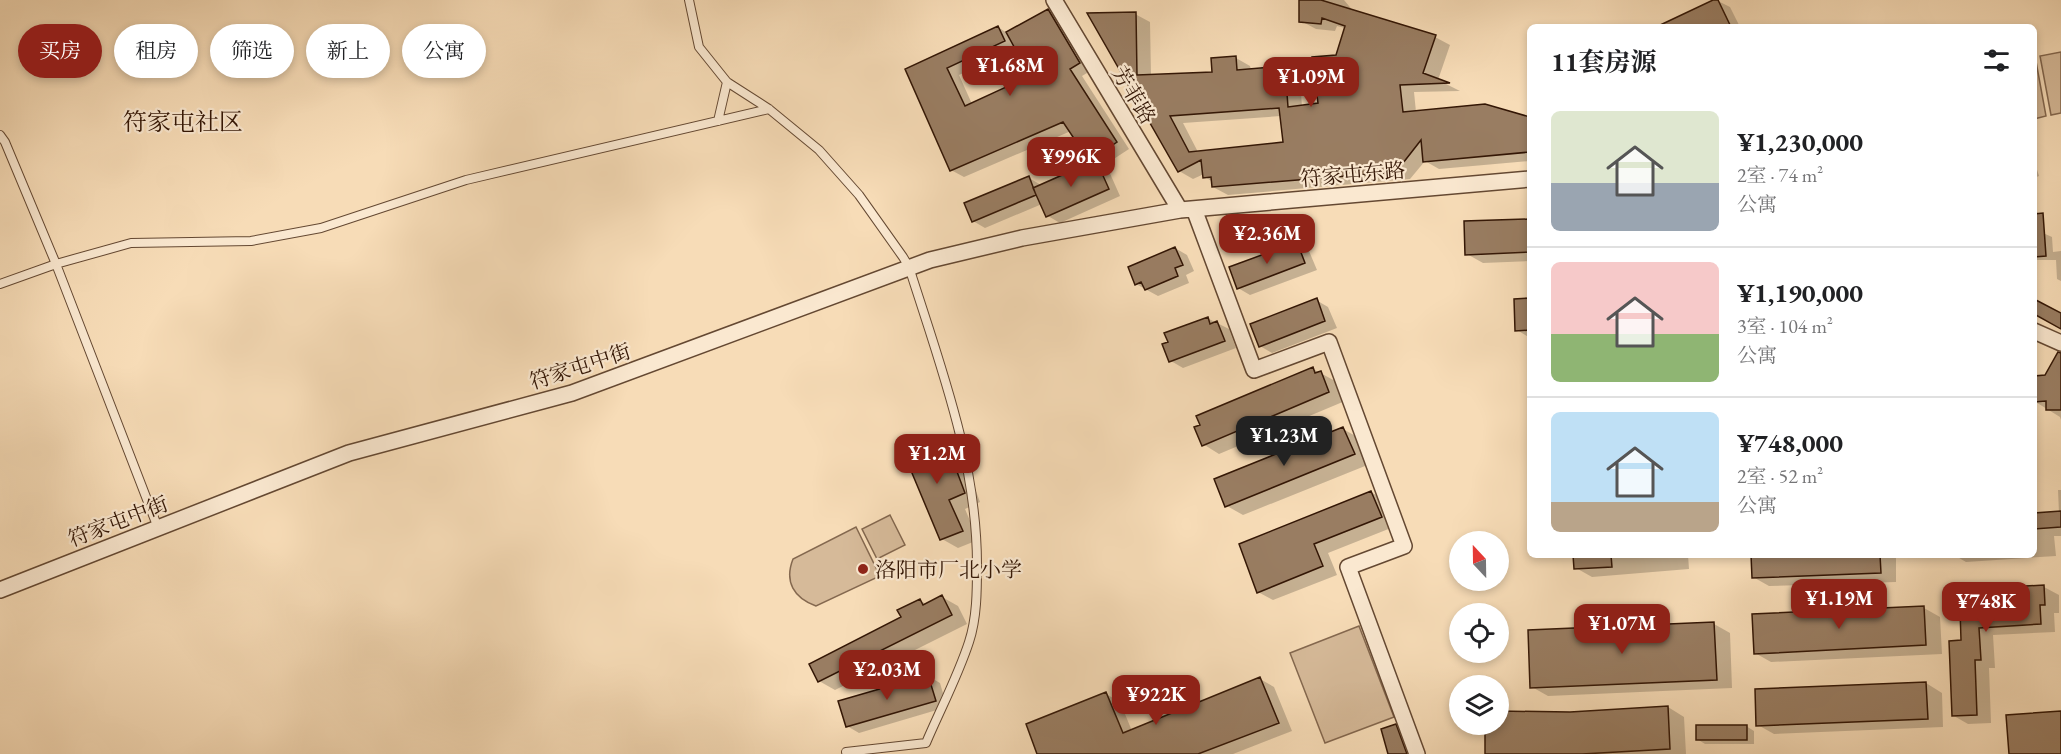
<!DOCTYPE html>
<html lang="zh">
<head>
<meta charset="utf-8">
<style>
	body { margin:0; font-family:"EB Garamond","Noto Serif SC",serif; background:#f2f2f2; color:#202124; height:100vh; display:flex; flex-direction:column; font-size:22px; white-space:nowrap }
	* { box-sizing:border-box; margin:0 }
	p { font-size:20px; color:#757577 }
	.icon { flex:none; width:33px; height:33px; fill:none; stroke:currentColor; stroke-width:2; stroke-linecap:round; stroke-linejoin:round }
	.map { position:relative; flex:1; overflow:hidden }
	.panel { position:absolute; left:1527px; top:24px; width:510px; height:534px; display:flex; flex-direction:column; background:#fff; border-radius:9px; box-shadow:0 3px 9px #0003 }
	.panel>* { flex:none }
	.guide { position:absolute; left:18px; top:24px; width:570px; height:54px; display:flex; gap:12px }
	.needle { width:39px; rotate:338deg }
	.buttons { position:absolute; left:1449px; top:531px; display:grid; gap:12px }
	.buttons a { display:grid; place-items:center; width:60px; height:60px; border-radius:50%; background:#fff; box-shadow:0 3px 9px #0003; font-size:30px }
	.price { position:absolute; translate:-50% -51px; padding:0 14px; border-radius:12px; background:#8f2418; color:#fff; font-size:20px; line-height:39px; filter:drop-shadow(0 2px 3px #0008) }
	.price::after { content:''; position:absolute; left:50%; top:36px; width:18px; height:14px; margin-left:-9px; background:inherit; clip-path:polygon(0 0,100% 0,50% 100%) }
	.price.on { background:#222; color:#fff }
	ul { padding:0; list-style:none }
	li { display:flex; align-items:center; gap:18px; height:150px; padding:0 24px }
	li+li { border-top:2px solid #e0e0e0 }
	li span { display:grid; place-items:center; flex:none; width:168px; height:120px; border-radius:9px; color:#555 }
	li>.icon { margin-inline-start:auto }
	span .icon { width:72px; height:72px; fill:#fffc; stroke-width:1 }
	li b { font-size:26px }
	h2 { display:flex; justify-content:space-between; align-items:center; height:72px; padding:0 24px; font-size:26px }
	.chip { padding:0 21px; border-radius:27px; background:#fff; box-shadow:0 3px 9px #0003; font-size:21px; line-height:54px }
	.chip.on { background:#8f2418; color:#fff }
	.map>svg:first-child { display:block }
	.green { fill:#d6ba99; stroke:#84684f; stroke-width:1.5 }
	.shadow { fill:#0003; fill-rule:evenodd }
	.building { fill:#997d62; stroke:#331605; stroke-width:1.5; fill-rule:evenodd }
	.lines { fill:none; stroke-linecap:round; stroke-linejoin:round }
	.lane-casing { stroke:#644832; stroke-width:10 }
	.street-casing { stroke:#644832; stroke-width:18 }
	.lane { stroke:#fae8d0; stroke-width:8 }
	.street { stroke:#fae8d0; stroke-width:15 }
	.poi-dot { fill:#8f2418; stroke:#fae8d0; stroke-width:2 }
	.labels { text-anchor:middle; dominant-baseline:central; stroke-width:4.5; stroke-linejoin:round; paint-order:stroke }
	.street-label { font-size:21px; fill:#331605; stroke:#fae8d0 }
	.poi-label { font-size:21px; fill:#331605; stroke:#fae8d0; text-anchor:start }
	.quarter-label { font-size:24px; fill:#331605; stroke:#fae8d0 }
</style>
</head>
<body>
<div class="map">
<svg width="2061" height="754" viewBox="0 0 2061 754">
	<rect width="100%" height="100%" fill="#f7dcb7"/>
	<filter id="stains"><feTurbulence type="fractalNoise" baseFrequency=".00333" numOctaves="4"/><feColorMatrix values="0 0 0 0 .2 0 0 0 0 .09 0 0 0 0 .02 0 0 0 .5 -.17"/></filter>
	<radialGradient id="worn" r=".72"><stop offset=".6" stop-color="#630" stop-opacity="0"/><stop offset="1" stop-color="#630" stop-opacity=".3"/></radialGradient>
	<path class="green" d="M 2061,52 L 2061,113 L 2051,115 L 2040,56 Z
		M 2035,56 L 2046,116 L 2034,119 L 2034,57 Z
		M 890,515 L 905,545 L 877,559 L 862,529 Z
		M 856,527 L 880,576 L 816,606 C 794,598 784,582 793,559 Z
		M 1359,626 L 1394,717 L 1325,743 L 1290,653 Z"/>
	<path class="shadow" d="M 1301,0 L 1344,0 L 1354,12 L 1435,37 L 1450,45 L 1438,80 L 1460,91 L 1414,92 L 1416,112 L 1530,119 L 1530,161 L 1439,169 L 1425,161 L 1410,179 L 1228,195 L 1213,187 L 1213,182 L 1205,177 L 1204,174 L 1193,179 L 1179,171 L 1090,15 L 1135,14 L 1150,22 L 1151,76 L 1214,73 L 1236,58 L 1250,66 L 1251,70 L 1285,68 L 1300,76 L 1302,107 L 1319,105 L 1345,28 L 1337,26 L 1335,31 L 1316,29 L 1301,21 ZM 1281,116 L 1285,143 L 1198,152 L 1183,123 Z
		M 1716,0 L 1730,7 L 1740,27 L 1660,27 Z
		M 1048,10 L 1061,18 L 1092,70 L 1082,76 L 1129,149 L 1103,166 L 1108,169 L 1120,196 L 1060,223 L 1048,216 L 1042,204 L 985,228 L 973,221 L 1029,178 L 1041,185 L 1095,163 L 1090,160 L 1071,131 L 964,177 L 951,170 L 907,70 L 998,27 L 1007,33 ZM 1017,49 L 1032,77 L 972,104 L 959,75 Z
		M 2034,160 L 2039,176 L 2034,178 Z
		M 2034,210 L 2038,213 L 2043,233 L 2052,237 L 2053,252 L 2061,251 L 2061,281 L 2057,279 L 2056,260 L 2034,260 Z
		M 1530,221 L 1530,261 L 1483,263 L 1467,254 Z
		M 1297,244 L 1309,251 L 1317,270 L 1250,295 L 1238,288 Z
		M 1175,248 L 1187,255 L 1194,271 L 1186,275 L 1189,283 L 1158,296 L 1136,284 Z
		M 1316,300 L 1328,307 L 1337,328 L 1272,353 L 1260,346 Z
		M 1530,300 L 1530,338 L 1517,330 Z
		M 1207,318 L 1229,329 L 1236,348 L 1183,368 L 1171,361 Z
		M 2061,358 L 2061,420 L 2060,417 L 2034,401 L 2034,377 L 2046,377 Z
		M 1313,369 L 1337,382 L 1345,401 L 1219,454 L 1203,444 Z
		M 1343,429 L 1359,438 L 1370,464 L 1243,515 L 1227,506 Z
		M 944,439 L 960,448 L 980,502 L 965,509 L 978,540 L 958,548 L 942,539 Z
		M 2058,490 L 2061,490 L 2061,536 L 2054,536 L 2056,556 L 1966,562 L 1954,555 L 2034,555 L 2034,515 L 2059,513 Z
		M 1371,492 L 1386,501 L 1396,526 L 1328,553 L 1337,575 L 1273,600 L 1258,592 Z
		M 1573,555 L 1688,555 L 1689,569 L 1592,577 L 1576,568 Z
		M 1753,555 L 1896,555 L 1896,582 L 1769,586 L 1753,577 Z
		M 2044,587 L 2059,595 L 2059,613 L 2054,613 L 2055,632 L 1993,635 L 1995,668 L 1989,668 L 1991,723 L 1968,724 L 1954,716 L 1963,642 L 1962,612 L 1955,608 Z
		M 942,597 L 958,606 L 967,624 L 835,690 L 819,681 L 903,618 L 920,600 L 927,605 Z
		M 1924,608 L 1940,617 L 1942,654 L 1771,662 L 1755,653 Z
		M 1714,624 L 1730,633 L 1732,688 L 1548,696 L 1532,687 Z
		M 928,676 L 940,683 L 947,707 L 859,733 L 847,726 Z
		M 1260,679 L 1274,687 L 1292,731 L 1233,754 L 1039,754 L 1106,694 L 1120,702 L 1132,731 Z
		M 1926,683 L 1942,693 L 1943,727 L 1774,734 L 1758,725 Z
		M 1668,707 L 1684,717 L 1686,754 L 1487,754 L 1498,724 L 1570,713 Z
		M 1396,726 L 1406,732 L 1413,754 L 1390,754 Z
		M 1746,726 L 1754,731 L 1754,744 L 1705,744 L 1697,739 Z"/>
	<path class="building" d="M 1299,0 L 1321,0 L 1436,35 L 1423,73 L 1450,83 L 1400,85 L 1403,112 L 1485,104 L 1530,117 L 1530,152 L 1423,162 L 1421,140 L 1396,172 L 1212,187 L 1211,177 L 1203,178 L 1201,160 L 1178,172 L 1087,13 L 1136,12 L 1137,75 L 1212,72 L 1211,58 L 1236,56 L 1237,70 L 1285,66 L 1288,107 L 1318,103 L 1312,57 L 1336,55 L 1345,26 L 1322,18 L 1321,24 L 1299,22 ZM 1279,108 L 1283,142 L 1189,152 L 1170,116 Z
		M 1713,0 L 1718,0 L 1731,27 L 1656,27 Z
		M 1048,9 L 1080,63 L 1070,69 L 1117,142 L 1089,161 L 1063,122 L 950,171 L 905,69 L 998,26 L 1005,41 L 947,68 L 965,106 L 1030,76 L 1006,32 Z
		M 1096,160 L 1109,189 L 1046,217 L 1033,188 Z
		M 1029,176 L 1036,195 L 972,222 L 964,203 Z
		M 2043,213 L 2046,256 L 2034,257 L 2034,214 Z
		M 1530,219 L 1530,252 L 1465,255 L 1464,221 Z
		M 1297,242 L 1305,263 L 1237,289 L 1229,267 Z
		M 1175,247 L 1183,265 L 1175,268 L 1178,276 L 1145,290 L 1141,282 L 1135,285 L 1128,267 Z
		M 1317,298 L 1325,321 L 1259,347 L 1250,324 Z
		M 1530,298 L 1530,330 L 1515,331 L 1514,299 Z
		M 2034,299 L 2061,313 L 2061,329 L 2034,314 Z
		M 1208,317 L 1210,324 L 1217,321 L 1225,341 L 1169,362 L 1162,344 L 1168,342 L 1164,333 Z
		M 2058,352 L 2061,353 L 2061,410 L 2046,410 L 2046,401 L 2034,402 L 2034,376 L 2045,375 Z
		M 1313,367 L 1315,373 L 1321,371 L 1329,392 L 1202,446 L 1194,427 L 1200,425 L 1196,416 Z
		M 1343,427 L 1355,454 L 1225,507 L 1214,479 Z
		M 944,437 L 965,493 L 949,500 L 963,531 L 940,540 L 904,454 Z
		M 1371,491 L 1382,517 L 1314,544 L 1323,566 L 1257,593 L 1239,544 Z
		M 2061,511 L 2061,527 L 2034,529 L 2034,513 Z
		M 1573,555 L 1611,555 L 1612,567 L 1574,569 Z
		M 1751,555 L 1880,555 L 1881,573 L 1752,578 Z
		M 2044,585 L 2045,605 L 2040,605 L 2041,624 L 1979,628 L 1981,660 L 1975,660 L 1977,715 L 1952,716 L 1949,641 L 1961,640 L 1960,609 L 1954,609 L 1953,590 Z
		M 942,595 L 952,615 L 818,682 L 809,664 L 901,617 L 897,610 L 920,599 L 923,605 Z
		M 1924,606 L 1926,645 L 1754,654 L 1752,614 Z
		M 1714,622 L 1717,680 L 1530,688 L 1528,630 Z
		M 928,675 L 936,701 L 846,727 L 838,701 Z
		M 1260,677 L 1279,723 L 1198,754 L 1037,754 L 1026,724 L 1106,692 L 1123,733 Z
		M 1926,682 L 1928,719 L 1756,726 L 1755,689 Z
		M 1668,706 L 1670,749 L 1582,754 L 1485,754 L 1485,724 L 1498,724 L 1498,711 L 1570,712 Z
		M 2061,711 L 2061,754 L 2009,754 L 2006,715 Z
		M 1396,724 L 1407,754 L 1388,754 L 1381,729 Z
		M 1696,725 L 1747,725 L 1747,740 L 1696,740 Z"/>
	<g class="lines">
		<defs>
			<path id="lane" d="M 689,0 L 699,47 L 727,82 L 769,109 L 819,150 L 859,195 L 903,257 L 909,267 C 940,365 977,461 977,565 C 977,590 977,618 969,642 C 958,676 940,710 926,743 L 846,752
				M 718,121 L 727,82
				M 0,135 L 5,142 L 56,264 L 158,528
				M 0,284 L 56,264 L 131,243 L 251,241 L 321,228 L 466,180 L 769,109"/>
			<path id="street" d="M 1054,0 L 1180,210
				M 1194,209 L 1254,370 L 1329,342 L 1404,546 L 1348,567 L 1417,754
				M 2034,331 L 2061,343
				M 0,590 L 349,453 L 572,393 L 930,260 L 1022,238 L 1180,210 L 1530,179"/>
		</defs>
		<use href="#lane" class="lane-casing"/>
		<use href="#street" class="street-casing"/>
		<use href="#lane" class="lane"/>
		<use href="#street" class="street"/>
	</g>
	<circle class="poi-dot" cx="863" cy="569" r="6"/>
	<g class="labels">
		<g class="street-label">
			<text transform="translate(1134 95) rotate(59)">芳菲路</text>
			<text transform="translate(1353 174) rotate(-5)">符家屯东路</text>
			<text transform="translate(580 366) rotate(-18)">符家屯中街</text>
			<text transform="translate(118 521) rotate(-21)">符家屯中街</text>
		</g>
		<g class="poi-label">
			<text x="875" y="569">洛阳市厂北小学</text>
		</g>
		<g class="quarter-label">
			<text x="183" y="121">符家屯社区</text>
		</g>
	</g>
	<rect width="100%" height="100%" filter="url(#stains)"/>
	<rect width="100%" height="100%" fill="url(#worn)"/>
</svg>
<div class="buttons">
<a><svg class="needle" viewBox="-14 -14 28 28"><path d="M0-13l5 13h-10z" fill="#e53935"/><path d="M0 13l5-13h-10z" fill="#757577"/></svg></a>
<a><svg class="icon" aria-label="locate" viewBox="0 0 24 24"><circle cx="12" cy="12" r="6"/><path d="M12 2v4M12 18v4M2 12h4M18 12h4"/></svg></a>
<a><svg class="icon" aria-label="layers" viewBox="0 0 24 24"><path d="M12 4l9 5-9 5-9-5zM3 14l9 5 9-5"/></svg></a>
</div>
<b class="price" style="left:1010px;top:97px">¥1.68M</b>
<b class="price" style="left:1311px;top:108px">¥1.09M</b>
<b class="price" style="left:1071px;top:188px">¥996K</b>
<b class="price" style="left:1267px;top:265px">¥2.36M</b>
<b class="price on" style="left:1284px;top:467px">¥1.23M</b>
<b class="price" style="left:937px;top:485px">¥1.2M</b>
<b class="price" style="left:1839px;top:630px">¥1.19M</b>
<b class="price" style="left:1986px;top:633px">¥748K</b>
<b class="price" style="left:1622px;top:655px">¥1.07M</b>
<b class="price" style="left:887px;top:701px">¥2.03M</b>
<b class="price" style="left:1156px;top:726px">¥922K</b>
<div class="guide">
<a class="chip on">买房</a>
<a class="chip">租房</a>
<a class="chip">筛选</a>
<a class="chip">新上</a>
<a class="chip">公寓</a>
</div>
<section class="panel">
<h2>11套房源<svg class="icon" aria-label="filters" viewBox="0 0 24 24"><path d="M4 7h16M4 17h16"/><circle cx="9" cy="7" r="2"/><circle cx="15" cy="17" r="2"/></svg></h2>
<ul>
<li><span style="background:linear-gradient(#dfe7d0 60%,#9aa5b1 0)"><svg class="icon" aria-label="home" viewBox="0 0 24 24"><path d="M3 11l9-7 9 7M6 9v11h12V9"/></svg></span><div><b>¥1,230,000</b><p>2室 · 74 m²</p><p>公寓</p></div></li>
<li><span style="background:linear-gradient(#f6c9c9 60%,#8fb573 0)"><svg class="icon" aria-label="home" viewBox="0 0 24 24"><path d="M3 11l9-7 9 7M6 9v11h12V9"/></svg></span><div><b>¥1,190,000</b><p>3室 · 104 m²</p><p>公寓</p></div></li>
<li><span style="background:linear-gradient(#bfe0f5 75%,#b9a48a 0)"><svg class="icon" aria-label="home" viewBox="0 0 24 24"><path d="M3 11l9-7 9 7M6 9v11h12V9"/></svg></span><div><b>¥748,000</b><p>2室 · 52 m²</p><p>公寓</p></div></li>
</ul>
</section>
</div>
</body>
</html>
